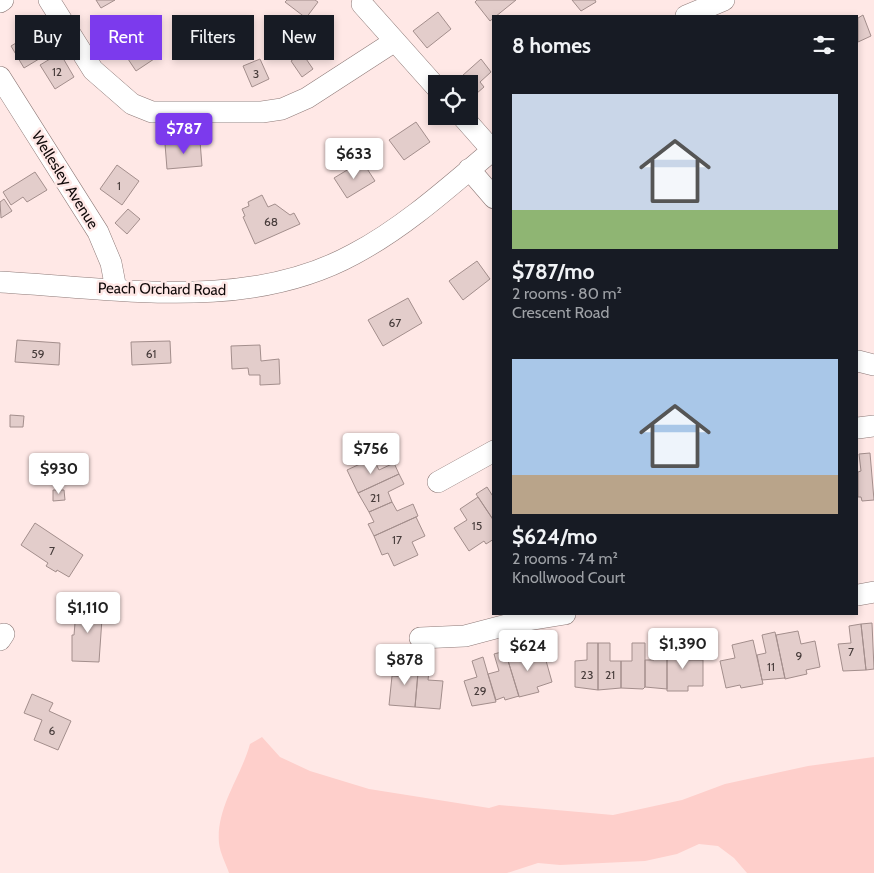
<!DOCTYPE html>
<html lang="en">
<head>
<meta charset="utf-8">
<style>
	body { margin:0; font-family:Cabin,sans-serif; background:#242831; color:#f1f3f6; height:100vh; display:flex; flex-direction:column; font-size:19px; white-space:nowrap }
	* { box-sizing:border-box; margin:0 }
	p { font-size:16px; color:#9ea1a6 }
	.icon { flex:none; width:28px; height:28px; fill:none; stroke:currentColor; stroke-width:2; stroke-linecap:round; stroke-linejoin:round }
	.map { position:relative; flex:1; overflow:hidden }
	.panel { position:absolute; left:492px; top:15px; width:366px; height:600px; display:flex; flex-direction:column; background:#171b24; border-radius:0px; box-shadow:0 2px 8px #0003 }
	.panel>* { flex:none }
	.top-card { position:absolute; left:15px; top:15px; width:402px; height:45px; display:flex; gap:10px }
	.tools { position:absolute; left:428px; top:75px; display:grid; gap:10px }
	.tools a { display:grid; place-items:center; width:50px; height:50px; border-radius:0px; background:#171b24; box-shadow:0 2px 8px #0003; font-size:25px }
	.price { position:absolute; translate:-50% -42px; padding:0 11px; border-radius:5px; background:#fff; color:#222; font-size:16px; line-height:32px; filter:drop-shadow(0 1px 2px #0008) }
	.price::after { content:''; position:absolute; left:50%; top:30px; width:15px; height:11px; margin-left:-8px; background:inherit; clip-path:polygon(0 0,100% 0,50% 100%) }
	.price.on { background:#7c3aed; color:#fff }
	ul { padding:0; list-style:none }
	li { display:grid; align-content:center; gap:10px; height:265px; padding:0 20px }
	li span { display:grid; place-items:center; height:155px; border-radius:0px; color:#555 }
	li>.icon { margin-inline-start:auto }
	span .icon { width:90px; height:90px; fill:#fffc; stroke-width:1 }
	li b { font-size:21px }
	h2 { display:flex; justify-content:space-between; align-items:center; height:60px; padding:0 20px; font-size:21px }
	.pill { padding:0 18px; border-radius:0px; background:#171b24; box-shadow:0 2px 8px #0003; font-size:18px; line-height:45px }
	.pill.on { background:#7c3aed; color:#fff }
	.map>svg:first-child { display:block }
	.green { fill:#fecfcb }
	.building { fill:#e3cdcb; stroke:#a38e8c }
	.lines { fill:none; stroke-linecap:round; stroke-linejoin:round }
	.minor-casing { stroke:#8e7a78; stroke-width:22 }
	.minor { stroke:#fff; stroke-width:21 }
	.labels { text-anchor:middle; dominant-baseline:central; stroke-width:5; stroke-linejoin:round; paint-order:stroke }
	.number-label { font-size:12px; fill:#463b3a }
	.street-label { font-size:15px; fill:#110a0a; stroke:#ffe8e6 }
</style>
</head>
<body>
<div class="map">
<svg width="874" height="873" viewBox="0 0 874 873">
	<rect width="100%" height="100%" fill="#ffe8e6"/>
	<path class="green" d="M 262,737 L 280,757 L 310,771 L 369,789 L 489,808 L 499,805 L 613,815 L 682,800 L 725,784 L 808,766 L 874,757 L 874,873 L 747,873 L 734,858 L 718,846 L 699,844 L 677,854 L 645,861 L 560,865 L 538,863 L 507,873 L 229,873 C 226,864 220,853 219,843 C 216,807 241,777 250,744 Z"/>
	<path class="building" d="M 96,0 L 115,0 L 101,8 Z
		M 287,0 L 315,0 L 318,2 L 306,18 L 285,2 Z
		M 477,0 L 516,0 L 490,21 L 475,2 Z
		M 572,0 L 595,0 L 596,2 L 581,11 Z
		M 438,12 L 451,29 L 427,48 L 413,31 Z
		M 863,15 L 871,36 L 858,42 L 858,18 Z
		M 137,27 L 157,57 L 136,71 L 116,41 Z
		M 41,28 L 54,50 L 24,68 L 11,46 Z
		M 60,53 L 74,77 L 55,89 L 40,65 Z
		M 302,53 L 313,69 L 302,77 L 291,61 Z
		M 260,59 L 269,79 L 252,87 L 243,66 Z
		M 481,59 L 491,72 L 480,82 L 484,87 L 469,100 L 469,84 L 453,84 Z
		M 416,122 L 430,142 L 404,160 L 389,140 Z
		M 200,141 L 202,166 L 167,169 L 165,144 Z
		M 362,161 L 375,181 L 347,198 L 334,178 Z
		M 117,165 L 139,181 L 122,205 L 100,189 Z
		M 35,172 L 47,190 L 27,202 L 23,197 L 11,205 L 3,192 Z
		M 262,195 L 268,207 L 275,204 L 290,215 L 294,213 L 300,224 L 255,244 L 243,217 L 245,216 L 242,209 L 249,206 L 248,202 Z
		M 4,199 L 12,211 L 1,218 L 0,202 Z
		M 128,209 L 140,219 L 127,234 L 115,223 Z
		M 477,261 L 490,279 L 463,300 L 449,281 Z
		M 408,298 L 422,323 L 383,346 L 368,320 Z
		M 17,340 L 60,343 L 59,365 L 15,362 Z
		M 170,341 L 171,363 L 132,365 L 131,342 Z
		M 260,345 L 261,361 L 279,359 L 280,384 L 260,385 L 260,375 L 249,375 L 248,368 L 232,369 L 231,346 Z
		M 10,415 L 24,416 L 23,427 L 10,427 Z
		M 870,453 L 874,500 L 862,501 L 861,497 L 858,497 L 858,472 L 861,471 L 859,454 Z
		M 373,458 L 379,470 L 394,463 L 399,474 L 358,493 L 347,470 Z
		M 399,474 L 404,484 L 388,492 L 392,502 L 369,512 L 358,493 Z
		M 487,487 L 494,498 L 494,521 L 476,494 Z
		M 53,490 L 64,490 L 65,500 L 53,501 Z
		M 478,497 L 494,521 L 494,539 L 486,544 L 484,541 L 469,551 L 454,528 L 467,520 L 460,509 Z
		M 392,502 L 397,511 L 413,504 L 418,516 L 374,536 L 368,524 L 374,522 L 369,512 Z
		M 416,517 L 425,536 L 412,542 L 418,555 L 394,566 L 388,553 L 382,555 L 374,536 Z
		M 35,523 L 83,555 L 69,577 L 57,570 L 56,572 L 46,566 L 48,563 L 21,545 Z
		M 80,603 L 103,604 L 99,662 L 72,661 L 72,635 L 74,635 L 75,623 L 78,623 Z
		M 872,623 L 874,669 L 866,670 L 861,624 Z
		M 861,624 L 866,670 L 843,671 L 838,644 L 851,643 L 849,626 Z
		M 798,631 L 801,644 L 815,641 L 820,667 L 806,670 L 807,674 L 785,679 L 776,635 Z
		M 775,632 L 785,678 L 762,680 L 757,655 L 766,653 L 762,635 Z
		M 753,640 L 763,684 L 741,688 L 740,685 L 726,688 L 720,661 L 735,658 L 732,645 Z
		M 587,643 L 598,643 L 598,690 L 575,687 L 575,661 L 587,660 Z
		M 598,643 L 610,643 L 610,661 L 621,661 L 621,688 L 598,690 Z
		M 632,643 L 645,643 L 645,687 L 643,689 L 621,688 L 621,661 L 632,661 Z
		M 654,643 L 667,643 L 667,689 L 645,687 L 645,660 L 654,660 Z
		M 667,646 L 689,646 L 689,660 L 703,660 L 703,686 L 688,686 L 688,691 L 667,691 Z
		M 528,648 L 531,661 L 545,657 L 552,682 L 537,687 L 539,692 L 519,697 L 506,654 Z
		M 505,651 L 519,696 L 505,700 L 504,697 L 496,700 L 488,674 L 499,671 L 494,654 Z
		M 483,657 L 496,702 L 472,706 L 464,681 L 477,677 L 472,661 Z
		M 406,660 L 419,661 L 415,707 L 389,705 L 392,676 L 405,677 Z
		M 419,661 L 430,662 L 428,680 L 443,681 L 440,709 L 415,707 Z
		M 32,694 L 53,703 L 49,711 L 71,721 L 58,750 L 34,740 L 42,720 L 24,713 Z"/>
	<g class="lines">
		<defs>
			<path id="minor" d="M 49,0 L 93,70 L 132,104 L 152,112 L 262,112 L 282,109 L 307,98 L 395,41
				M 0,2 L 3,0
				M 362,4 L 436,87
				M 686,16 L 724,0
				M 0,77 L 98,232 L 111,263 L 116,289
				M 462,116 L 492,150
				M 469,169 L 494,198
				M 0,282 C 117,288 246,313 354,254 C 405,227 450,186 494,149
				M 858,361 L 874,365
				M 858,428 L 874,426
				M 438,482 L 494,451
				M 858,595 L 874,592
				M 420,638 L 465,636 L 522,621 L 565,614
				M 0,640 L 4,634"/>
		</defs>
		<use href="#minor" class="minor-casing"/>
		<use href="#minor" class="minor"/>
	</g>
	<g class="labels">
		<g class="number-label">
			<text x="57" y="71">12</text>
			<text x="256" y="73">3</text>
			<text x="119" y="185">1</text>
			<text x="271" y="221">68</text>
			<text x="395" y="322">67</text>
			<text x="38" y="353">59</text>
			<text x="151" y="353">61</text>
			<text x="375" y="497">21</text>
			<text x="477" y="525">15</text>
			<text x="397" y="539">17</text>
			<text x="52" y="550">7</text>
			<text x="851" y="651">7</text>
			<text x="799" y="655">9</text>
			<text x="771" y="666">11</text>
			<text x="587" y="674">23</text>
			<text x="610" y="674">21</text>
			<text x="480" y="690">29</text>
			<text x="52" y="730">6</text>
		</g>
		<g class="street-label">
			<text transform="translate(65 180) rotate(58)">Wellesley Avenue</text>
			<text transform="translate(162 289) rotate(1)">Peach Orchard Road</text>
		</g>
	</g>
</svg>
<div class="tools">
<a><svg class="icon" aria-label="locate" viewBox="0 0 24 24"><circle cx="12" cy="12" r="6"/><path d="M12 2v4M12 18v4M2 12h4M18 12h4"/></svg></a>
</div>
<b class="price on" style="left:184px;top:155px">$787</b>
<b class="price" style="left:354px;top:180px">$633</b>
<b class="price" style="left:371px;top:475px">$756</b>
<b class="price" style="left:59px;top:495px">$930</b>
<b class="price" style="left:88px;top:634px">$1,110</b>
<b class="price" style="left:683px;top:670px">$1,390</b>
<b class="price" style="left:528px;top:672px">$624</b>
<b class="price" style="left:405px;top:686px">$878</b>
<div class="top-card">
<a class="pill">Buy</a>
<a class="pill on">Rent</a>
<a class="pill">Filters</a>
<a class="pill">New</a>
</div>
<section class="panel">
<h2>8 homes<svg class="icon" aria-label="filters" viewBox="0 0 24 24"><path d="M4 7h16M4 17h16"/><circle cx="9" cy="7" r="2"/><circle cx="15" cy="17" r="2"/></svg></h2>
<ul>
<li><span style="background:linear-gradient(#c9d6e8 75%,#8fb573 0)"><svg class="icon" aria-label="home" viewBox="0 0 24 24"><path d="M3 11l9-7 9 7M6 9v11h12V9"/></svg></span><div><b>$787/mo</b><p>2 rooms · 80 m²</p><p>Crescent Road</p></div></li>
<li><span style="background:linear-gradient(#a9c7e8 75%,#b9a48a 0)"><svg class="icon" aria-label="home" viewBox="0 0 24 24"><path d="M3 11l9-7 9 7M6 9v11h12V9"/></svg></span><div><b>$624/mo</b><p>2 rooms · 74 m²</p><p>Knollwood Court</p></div></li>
</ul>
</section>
</div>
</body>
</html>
